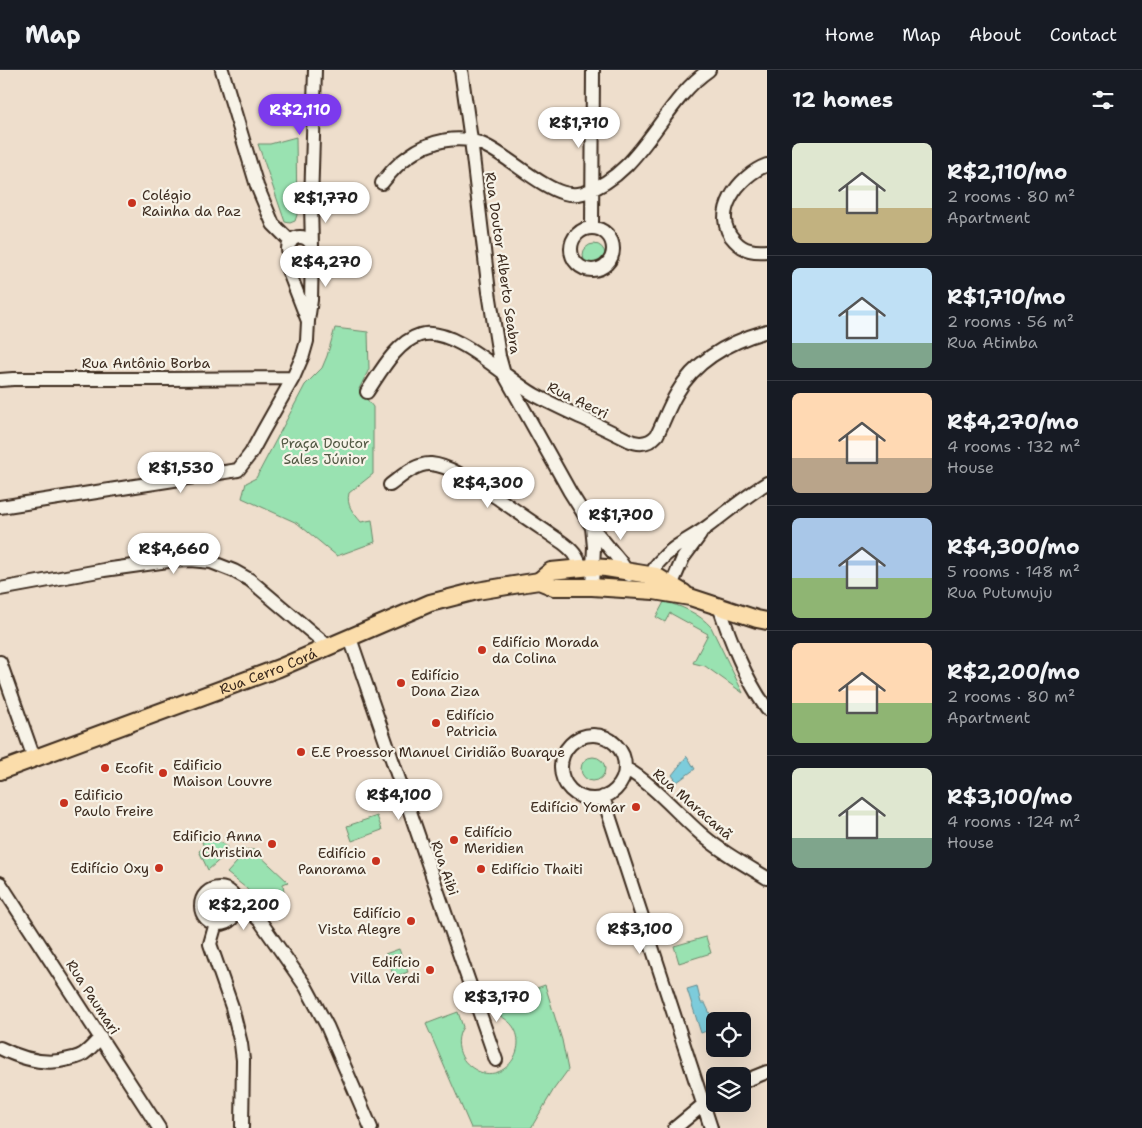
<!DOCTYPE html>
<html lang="en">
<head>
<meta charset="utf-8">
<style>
	body { margin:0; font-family:"Shantell Sans",sans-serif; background:#20242c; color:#f1f3f6; height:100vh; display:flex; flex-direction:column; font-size:19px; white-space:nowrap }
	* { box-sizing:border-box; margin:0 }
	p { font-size:16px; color:#9ea1a6 }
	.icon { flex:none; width:28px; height:28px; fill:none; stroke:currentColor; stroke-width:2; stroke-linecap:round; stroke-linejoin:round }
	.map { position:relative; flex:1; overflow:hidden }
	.drawer { display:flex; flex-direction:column; background:#171b24; width:375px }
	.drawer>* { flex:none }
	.buttons { position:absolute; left:706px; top:942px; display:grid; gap:10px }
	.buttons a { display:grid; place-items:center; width:45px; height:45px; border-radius:8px; background:#171b24; box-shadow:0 5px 20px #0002; font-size:25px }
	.price { position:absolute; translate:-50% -42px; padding:0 11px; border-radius:18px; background:#fff; color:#222; font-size:16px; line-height:32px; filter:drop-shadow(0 1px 2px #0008) }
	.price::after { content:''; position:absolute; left:50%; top:30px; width:15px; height:11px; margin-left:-8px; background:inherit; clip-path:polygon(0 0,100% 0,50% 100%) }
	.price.current { background:#7c3aed; color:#fff }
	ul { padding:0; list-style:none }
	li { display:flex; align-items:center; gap:15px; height:125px; padding:0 25px }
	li+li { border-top:1px solid #363941 }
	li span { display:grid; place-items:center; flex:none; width:140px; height:100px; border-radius:8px; color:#555 }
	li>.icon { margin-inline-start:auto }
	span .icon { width:60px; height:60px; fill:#fffc; stroke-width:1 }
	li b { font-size:21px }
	h2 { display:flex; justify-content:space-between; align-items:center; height:60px; padding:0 25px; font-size:21px }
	header { display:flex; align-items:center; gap:30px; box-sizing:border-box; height:70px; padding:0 25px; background:#171b24; border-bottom:1px solid #363941 }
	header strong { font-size:24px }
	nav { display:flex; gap:28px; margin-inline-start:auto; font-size:18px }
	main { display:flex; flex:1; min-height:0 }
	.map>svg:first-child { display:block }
	.green { fill:#99e2b1; stroke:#6a8668 }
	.water { fill:#7dccdb; stroke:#638b8f }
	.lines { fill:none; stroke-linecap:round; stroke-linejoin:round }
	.minor-casing { stroke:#3b2a1e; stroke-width:16 }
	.major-casing { stroke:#3b2a1e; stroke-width:20 }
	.minor { stroke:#f7f3e8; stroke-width:12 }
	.major { stroke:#fbddab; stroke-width:16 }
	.poi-dot { fill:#c8321e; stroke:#f7f3e8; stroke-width:2 }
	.labels { text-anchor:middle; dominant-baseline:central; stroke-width:4.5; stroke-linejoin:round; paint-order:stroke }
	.poi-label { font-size:14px; fill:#3b2a1e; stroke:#f7f3e8; text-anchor:start }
	.street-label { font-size:14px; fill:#3b2a1e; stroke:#f7f3e8 }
	.park-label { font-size:14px; fill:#525843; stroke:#f7f3e8 }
</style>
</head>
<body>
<header>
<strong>Map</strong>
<nav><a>Home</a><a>Map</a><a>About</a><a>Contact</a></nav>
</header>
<main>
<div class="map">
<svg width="767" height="1058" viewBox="0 0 767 1058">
	<rect width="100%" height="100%" fill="#eedecc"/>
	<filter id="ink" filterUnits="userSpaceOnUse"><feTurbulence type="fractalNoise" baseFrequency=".02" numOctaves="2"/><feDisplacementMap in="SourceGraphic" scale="10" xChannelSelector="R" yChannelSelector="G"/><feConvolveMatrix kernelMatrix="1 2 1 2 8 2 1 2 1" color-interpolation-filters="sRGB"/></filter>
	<g filter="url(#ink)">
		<path class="green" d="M 296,67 L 297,145 L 295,151 L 290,153 L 285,152 L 258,74 L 270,74 Z
			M583 185a11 11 0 1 1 22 0a11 11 0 1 1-22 0Z
			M 335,258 L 368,262 L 369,299 L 359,319 L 373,337 L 373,404 L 349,423 C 346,436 353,442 361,452 L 372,450 L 375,472 L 337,486 L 297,453 L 242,428 L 246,413 L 256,408 L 305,315 L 322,298 L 327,286 Z
			M 664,532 C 680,535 700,544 711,557 L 743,623 L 705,596 L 693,593 L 708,564 L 670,543 L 665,552 L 656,547 Z
			M581 699a12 12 0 1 1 24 0a12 12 0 1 1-24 0Z
			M 377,746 L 382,760 L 352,771 L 347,756 Z
			M 208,768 L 220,772 L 227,777 L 224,786 L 208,800 L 199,781 L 204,777 L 202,772 Z
			M 238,779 L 254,780 L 288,812 L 283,814 L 284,823 L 265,840 L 246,818 L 227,803 L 237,792 Z
			M207 837a11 11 0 1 1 22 0a11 11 0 1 1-22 0Z
			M 706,867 L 711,883 L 679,893 L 674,876 Z
			M 399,879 L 408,902 L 394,907 L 385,884 Z
			M 545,915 L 562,970 L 568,1000 L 554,1019 L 531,1058 L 471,1058 L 426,954 L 439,949 L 458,942 L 463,957 C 457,966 457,977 462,987 C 466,994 473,999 480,1002 C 512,1013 536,963 500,946 L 495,933 Z"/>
		<path class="water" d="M 687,686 L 695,699 L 677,712 L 672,705 Z
			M 697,916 L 698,921 L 701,933 L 705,933 L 712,948 L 715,958 L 701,963 L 687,919 Z"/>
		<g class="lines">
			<defs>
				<path id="minor" d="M 222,0 L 257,116 L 273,154 L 291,172
					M 461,0 L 471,70 L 489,222 L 499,286 L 504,304 L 570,422 L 592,457 L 620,491 L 629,505
					M 767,95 C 739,105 709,145 735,171 C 744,181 755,182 767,181
					M 382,113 C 390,103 398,93 409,86 C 429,71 460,63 484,75 C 505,85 523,102 544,114 C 556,121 569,127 583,123 C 643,104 661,33 709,0
					M 592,158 L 593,0
					M571 179a21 21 0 1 1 42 0a21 21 0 1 1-42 0Z
					M288 179a12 12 0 1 1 24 0a12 12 0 1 1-24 0Z
					M 312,177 L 311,133 L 315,0
					M 290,186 L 287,197 L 308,251
					M 0,310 L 13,309 L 165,309 L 293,308
					M 367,322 C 380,303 396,272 420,265 C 454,255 506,309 535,325 C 550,333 565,340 580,347 C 596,354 612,362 628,370 C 639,375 649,374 657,365 C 664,351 669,336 677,323 C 696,289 732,271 767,261
					M 390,415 C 401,407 416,393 431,394 C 453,396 480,417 499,429 C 520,444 541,458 563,473 C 572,480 578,486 581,498
					M 0,437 L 238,400 L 251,383 L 263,361 L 293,308 L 303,285 L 307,271 L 308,251 L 311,230 L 312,182
					M 652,513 C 651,504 653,498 659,492 C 672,476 691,469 707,457 C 727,442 746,426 767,413
					M 592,517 L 594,477 L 592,457
					M 0,519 L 104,500 L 168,491 L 191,490 L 211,492 L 234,501 L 250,510 L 329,577
					M 668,523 L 683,488 L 700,465
					M 719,536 C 731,572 745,608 767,639
					M 350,568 L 496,990
					M 0,592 L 34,688
					M561 697a32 32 0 1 1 64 0a32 32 0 1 1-64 0Z
					M 625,698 C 653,714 675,741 700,763 C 720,781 744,794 767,808
					M 603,727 L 711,1058
					M 0,813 L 159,1058
					M201 836a18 18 0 1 1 36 0a18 18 0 1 1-36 0Z
					M 235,827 L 260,851 L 306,917 L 327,956 L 371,1058
					M 216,853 L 210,874 L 232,937 L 241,974 L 243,990 L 242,1058
					M 0,978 C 22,989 45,996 69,989 C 75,988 82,986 87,981 C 92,977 96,972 101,967
					M 742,1012 L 767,1002
					M 675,1058 L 704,1034 L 715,1028"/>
				<g id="major">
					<path d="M 539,511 L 551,501 L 592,497 L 606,498 L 656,506 L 684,523"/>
					<path id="s1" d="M 0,701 L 279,598 L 430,533 L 477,521 L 539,511 L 554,517 L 592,517 L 654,521 L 690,527 L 757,549 L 767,551"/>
				</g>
			</defs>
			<use href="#minor" class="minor-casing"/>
			<use href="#major" class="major-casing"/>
			<use href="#minor" class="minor"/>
			<use href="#major" class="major"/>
		</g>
	</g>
	<g class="poi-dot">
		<circle cx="132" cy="133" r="5"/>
		<circle cx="482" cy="580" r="5"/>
		<circle cx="401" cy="613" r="5"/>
		<circle cx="436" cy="653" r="5"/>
		<circle cx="301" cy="682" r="5"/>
		<circle cx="105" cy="698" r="5"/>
		<circle cx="163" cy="703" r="5"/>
		<circle cx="64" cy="733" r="5"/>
		<circle cx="636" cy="737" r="5"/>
		<circle cx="454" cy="770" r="5"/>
		<circle cx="272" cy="774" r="5"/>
		<circle cx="376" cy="791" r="5"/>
		<circle cx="159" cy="798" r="5"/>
		<circle cx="481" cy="799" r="5"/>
		<circle cx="411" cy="851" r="5"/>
		<circle cx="430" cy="900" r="5"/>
	</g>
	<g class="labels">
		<g class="poi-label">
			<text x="142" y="125">Colégio<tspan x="142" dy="16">Rainha da Paz</tspan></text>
			<text x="492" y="572">Edifício Morada<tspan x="492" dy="16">da Colina</tspan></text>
			<text x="411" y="605">Edifício<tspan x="411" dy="16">Dona Ziza</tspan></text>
			<text x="446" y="645">Edifício<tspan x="446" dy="16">Patricia</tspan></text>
			<text x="311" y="682">E.E Proessor Manuel Ciridião Buarque</text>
			<text x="173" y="695">Edificio<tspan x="173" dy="16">Maison Louvre</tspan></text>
			<text x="115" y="698">Ecofit</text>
			<text x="74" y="725">Edificio<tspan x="74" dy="16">Paulo Freire</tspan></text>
			<text x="626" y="737" text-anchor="end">Edifício Yomar</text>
			<text x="464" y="762">Edifício<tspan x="464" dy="16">Meridien</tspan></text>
			<text x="262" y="766" text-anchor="end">Edificio Anna<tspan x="262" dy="16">Christina</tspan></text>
			<text x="366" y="783" text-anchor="end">Edifício<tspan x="366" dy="16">Panorama</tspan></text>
			<text x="149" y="798" text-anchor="end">Edifício Oxy</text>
			<text x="491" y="799">Edifício Thaiti</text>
			<text x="401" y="843" text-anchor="end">Edifício<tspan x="401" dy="16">Vista Alegre</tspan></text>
			<text x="420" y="892" text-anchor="end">Edifício<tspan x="420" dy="16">Villa Verdi</tspan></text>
		</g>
		<g class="street-label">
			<text transform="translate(503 193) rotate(82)">Rua Doutor Alberto Seabra</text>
			<text x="146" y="293">Rua Antônio Borba</text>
			<text transform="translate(578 330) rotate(26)">Rua Aecri</text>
			<text stroke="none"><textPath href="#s1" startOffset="286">Rua Cerro Corá</textPath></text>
			<text transform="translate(693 734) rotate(41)">Rua Maracanã</text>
			<text transform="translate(445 798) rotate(71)">Rua Aibi</text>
			<text transform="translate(93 927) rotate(57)">Rua Paumari</text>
		</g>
		<g class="park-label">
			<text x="325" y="373">Praça Doutor<tspan x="325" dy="16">Sales Júnior</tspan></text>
		</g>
	</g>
</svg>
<div class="buttons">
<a><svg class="icon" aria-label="locate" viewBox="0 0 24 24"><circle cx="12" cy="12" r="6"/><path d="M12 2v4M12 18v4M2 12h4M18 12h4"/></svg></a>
<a><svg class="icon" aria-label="layers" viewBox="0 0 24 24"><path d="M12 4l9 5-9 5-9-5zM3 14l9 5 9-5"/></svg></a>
</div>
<b class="price current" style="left:300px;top:66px">R$2,110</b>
<b class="price" style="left:579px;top:79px">R$1,710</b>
<b class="price" style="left:326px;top:154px">R$1,770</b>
<b class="price" style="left:326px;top:218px">R$4,270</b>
<b class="price" style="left:181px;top:424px">R$1,530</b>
<b class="price" style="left:488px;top:439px">R$4,300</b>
<b class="price" style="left:621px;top:471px">R$1,700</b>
<b class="price" style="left:174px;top:505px">R$4,660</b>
<b class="price" style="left:399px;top:751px">R$4,100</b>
<b class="price" style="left:244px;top:861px">R$2,200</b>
<b class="price" style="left:640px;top:885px">R$3,100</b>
<b class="price" style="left:497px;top:953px">R$3,170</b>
</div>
<section class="drawer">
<h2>12 homes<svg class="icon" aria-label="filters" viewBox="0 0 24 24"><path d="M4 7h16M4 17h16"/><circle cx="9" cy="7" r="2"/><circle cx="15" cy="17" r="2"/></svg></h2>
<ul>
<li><span style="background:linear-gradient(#dfe7d0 65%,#c2b280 0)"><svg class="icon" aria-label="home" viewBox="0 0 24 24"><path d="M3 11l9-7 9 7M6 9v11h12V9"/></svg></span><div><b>R$2,110/mo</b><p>2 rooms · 80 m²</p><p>Apartment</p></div></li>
<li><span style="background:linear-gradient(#bfe0f5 75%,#7fa58c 0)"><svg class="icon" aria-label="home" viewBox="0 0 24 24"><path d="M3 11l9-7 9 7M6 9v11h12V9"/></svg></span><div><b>R$1,710/mo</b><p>2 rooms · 56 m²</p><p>Rua Atimba</p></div></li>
<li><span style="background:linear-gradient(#ffd9b3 65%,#b9a48a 0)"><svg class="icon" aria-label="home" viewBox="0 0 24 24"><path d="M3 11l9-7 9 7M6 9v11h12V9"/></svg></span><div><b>R$4,270/mo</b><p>4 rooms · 132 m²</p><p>House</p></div></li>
<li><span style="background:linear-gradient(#a9c7e8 60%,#8fb573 0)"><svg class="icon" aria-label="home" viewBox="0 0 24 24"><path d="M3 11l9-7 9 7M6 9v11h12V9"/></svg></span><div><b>R$4,300/mo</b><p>5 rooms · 148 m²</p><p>Rua Putumuju</p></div></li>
<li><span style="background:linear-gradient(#ffd9b3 60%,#8fb573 0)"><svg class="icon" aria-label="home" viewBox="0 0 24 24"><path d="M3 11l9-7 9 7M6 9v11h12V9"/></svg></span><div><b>R$2,200/mo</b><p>2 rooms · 80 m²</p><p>Apartment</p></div></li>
<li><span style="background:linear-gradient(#dfe7d0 70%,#7fa58c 0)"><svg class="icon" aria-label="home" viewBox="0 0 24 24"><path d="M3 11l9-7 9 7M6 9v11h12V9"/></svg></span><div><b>R$3,100/mo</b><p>4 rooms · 124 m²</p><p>House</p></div></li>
</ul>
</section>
</main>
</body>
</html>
